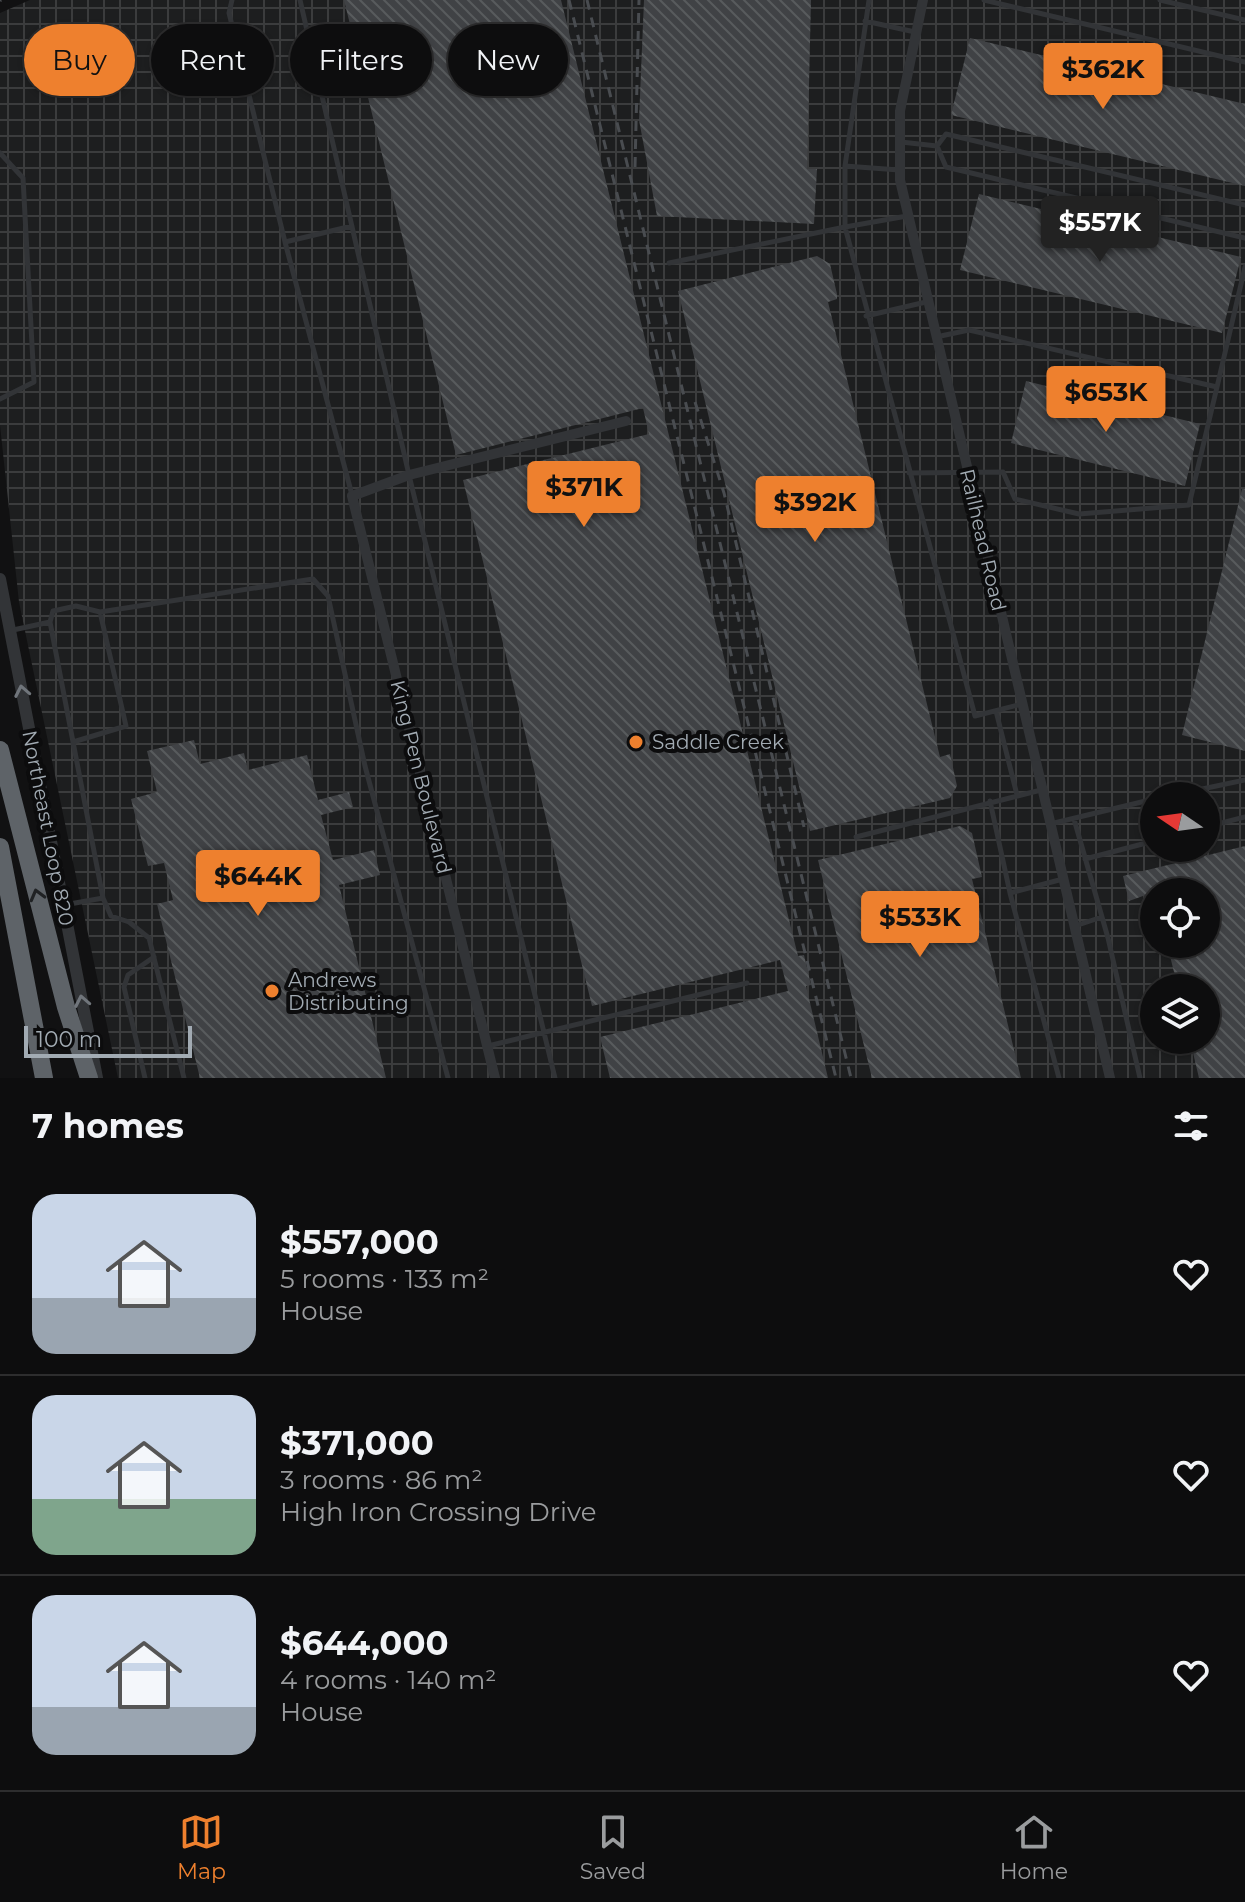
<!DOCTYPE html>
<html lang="en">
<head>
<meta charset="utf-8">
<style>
	body { margin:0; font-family:Montserrat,sans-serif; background:#1b1b1c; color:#f1f3f6; height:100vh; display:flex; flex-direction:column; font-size:30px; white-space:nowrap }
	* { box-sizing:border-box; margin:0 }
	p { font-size:26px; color:#9a9c9e }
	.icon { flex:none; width:44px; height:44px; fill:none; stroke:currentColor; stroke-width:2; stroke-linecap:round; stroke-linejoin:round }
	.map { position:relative; height:1078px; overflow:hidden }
	.drawer { display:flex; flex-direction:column; background:#0d0d0e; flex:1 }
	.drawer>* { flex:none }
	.banner { position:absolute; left:24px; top:24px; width:800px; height:72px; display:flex; gap:16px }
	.needle { width:52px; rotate:283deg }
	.buttons { position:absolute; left:1140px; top:782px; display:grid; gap:16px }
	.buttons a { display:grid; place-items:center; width:80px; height:80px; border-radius:50%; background:#0d0d0e; box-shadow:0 2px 6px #0004,0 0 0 2px #2d2d2e; font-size:40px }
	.scale { position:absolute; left:24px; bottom:20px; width:168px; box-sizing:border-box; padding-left:8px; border:4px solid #a2abb3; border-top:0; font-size:22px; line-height:28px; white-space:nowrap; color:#a2abb3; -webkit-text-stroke:6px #0c0c0d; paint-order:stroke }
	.price { position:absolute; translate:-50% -68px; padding:0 18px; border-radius:8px; background:#ee802e; color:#111; font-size:26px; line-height:52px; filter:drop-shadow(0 2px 4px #0008) }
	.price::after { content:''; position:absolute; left:50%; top:48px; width:24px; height:18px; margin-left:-12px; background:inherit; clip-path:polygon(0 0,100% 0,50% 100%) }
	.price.on { background:#222; color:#fff }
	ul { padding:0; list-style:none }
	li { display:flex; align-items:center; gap:24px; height:200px; padding:0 32px }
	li+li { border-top:2px solid #2d2d2e }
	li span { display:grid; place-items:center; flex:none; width:224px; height:160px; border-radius:24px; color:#555 }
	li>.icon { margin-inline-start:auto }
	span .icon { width:96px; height:96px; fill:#fffc; stroke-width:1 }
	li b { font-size:34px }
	h2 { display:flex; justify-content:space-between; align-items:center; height:96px; padding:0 32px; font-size:34px }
	.tag { padding:0 28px; border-radius:36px; background:#0d0d0e; box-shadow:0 2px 6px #0004,0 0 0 2px #2d2d2e; font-size:28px; line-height:72px }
	.tag.on { background:#ee802e; color:#111 }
	.dock { display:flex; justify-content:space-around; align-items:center; height:112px; border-top:2px solid #2d2d2e; background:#0d0d0e; font-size:22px; color:#9a9c9e }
	.dock a { display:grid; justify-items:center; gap:4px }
	.dock .on { color:#ee802e }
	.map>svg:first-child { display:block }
	.industrial { fill:url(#industrial-grid); fill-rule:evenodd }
	.building { fill:url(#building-back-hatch) }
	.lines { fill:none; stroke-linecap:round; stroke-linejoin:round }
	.service { stroke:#323437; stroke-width:5 }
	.minor { stroke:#323437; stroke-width:10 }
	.tertiary { stroke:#323437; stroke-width:12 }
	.motorway { stroke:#5e6368; stroke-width:18 }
	.rail { stroke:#494c50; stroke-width:3; stroke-dasharray:10 8; stroke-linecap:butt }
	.oneway { stroke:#70757b }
	.oneway2 { stroke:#202224 }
	.poi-dot { fill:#ee802e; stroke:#0c0c0d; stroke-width:3 }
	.labels { text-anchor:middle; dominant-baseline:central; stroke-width:8; stroke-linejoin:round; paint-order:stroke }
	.street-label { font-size:20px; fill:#a2abb3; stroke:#0c0c0d }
	.poi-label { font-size:20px; fill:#a2abb3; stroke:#0c0c0d; text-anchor:start }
</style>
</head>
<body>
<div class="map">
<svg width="1245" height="1078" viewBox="0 0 1245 1078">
	<defs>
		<pattern id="industrial-grid" width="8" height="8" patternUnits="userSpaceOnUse" patternTransform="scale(2)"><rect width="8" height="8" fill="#1d1e1f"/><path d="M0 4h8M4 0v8" fill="none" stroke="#3b3c3d"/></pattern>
		<pattern id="building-back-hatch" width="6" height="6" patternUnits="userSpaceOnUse" patternTransform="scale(2)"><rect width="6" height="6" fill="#404245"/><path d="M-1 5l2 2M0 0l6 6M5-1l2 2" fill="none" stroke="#585b5d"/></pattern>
	</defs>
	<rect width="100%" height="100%" fill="#111112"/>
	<path class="industrial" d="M 30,0 L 1245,0 L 1245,1078 L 118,1078 L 19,602 L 0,425 L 0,13 ZM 1154,796 L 1206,796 L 1206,848 L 1154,848 ZM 1154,892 L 1206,892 L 1206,944 L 1154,944 ZM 1154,988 L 1206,988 L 1206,1040 L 1154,1040 Z"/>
	<path class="building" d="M 344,0 L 561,0 L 798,956 L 804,955 L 811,985 L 806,986 L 828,1078 L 610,1078 L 600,1037 L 788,991 L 780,960 L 592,1006 L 463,480 L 649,434 L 643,408 L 456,455 Z
		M 644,0 L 811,0 L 807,169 L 817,169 L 814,224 L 657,216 L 639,120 Z
		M 970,38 L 1245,104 L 1245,186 L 951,115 Z
		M 81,46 L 87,59 L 59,72 L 55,64 L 61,62 L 59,57 Z
		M 979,194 L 1241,257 L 1222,333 L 960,270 Z
		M 817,256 L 830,264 L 837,294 L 837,299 L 828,302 L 940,757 L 950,754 L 957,786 L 950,798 L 810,831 L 678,291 Z
		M 1026,381 L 1200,424 L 1185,486 L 1011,443 Z
		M 1242,489 L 1245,489 L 1245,751 L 1182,735 Z
		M 194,740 L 200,764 L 244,753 L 248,770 L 307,755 L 318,800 L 349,792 L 353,807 L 321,815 L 333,860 L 374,850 L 380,875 L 339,885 L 386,1078 L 200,1078 L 157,904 L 173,900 L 164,863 L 148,866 L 131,799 L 157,792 L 147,751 Z
		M 960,826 L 972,833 L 982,877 L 972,879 L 1021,1078 L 872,1078 L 818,860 Z
		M 1245,846 L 1245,1078 L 1199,1078 L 1190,1040 L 1206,1040 L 1206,988 L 1178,988 L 1167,944 L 1206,944 L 1206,892 L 1154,892 L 1129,901 L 1123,876 Z"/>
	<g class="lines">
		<path class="service" d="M 232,0 L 229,13 L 285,242
			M 300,0 L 409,475 L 555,1078
			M 984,0 L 1245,62
			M 1160,0 L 1245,20
			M 865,21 L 915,32
			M 901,142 L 937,146 L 946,167 L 1245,238
			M 937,146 L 946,134 L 1245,205
			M 0,153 L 23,178 L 34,382 L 0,399
			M 845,166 L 899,170
			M 907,216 L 845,227 L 975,716 L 1022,704
			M 669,263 L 845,227 L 845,166 L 869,0
			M 866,316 L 926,302
			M 1217,387 L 1245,267
			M 909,473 L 1003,472 L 1015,499 L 1079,514 L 1189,505 L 1217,387 L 969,330 L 936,337
			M 352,495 L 285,242 L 352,226
			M 50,622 L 53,611 L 76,606 L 100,612
			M 13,630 L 50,622 L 103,898 L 64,905
			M 996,711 L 1017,795
			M 73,742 L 126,726 L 100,612 L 313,579 L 328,596 L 365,766 L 448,1078
			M 1169,796 L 1245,780
			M 990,801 L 1010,893 L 1059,1078
			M 1074,819 L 1108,938 L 1140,1078
			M 1050,824 L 1154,799
			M 1206,827 L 1245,817
			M 856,837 L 1041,790
			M 1085,859 L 1154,841
			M 1010,893 L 1063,879
			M 103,898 L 111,916 L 129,922 L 149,938 L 184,1078
			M 1075,926 L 1102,917
			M 488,1046 L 747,983
			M 145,1078 L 124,987 L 128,975 L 154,957"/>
		<path class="minor" d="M 923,0 L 900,111 L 900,180 L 1110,1078
			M 495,1078 L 352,496 L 409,475 L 626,421"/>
		<path class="tertiary" d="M 0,579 L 97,1078"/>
		<path class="motorway" d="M 0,750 L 66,1007 L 89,1078
			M 0,847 L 44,1078"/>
		<path class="rail" d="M 569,0 L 836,1078
			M 587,0 L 851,1078
			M 0,1 L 1,0
			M 635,167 L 639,0
			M 695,402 L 724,493 L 804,827"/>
	</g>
	<defs><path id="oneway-chevron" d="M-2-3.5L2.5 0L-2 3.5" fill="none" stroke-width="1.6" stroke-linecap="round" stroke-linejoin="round" transform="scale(2)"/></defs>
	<g class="oneway">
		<use href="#oneway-chevron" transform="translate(22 691) rotate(-101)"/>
		<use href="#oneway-chevron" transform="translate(82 1001) rotate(-101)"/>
	</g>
	<use class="oneway2" href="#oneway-chevron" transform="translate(37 895) rotate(-105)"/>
	<g class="poi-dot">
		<circle cx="636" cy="742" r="8"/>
		<circle cx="272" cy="991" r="8"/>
	</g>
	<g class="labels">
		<g class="street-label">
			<text transform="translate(983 540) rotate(77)">Railhead Road</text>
			<text transform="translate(421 777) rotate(76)">King Pen Boulevard</text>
			<text transform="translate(48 828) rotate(79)">Northeast Loop 820</text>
		</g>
		<g class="poi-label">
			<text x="652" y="742">Saddle Creek</text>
			<text x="288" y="980">Andrews<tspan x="288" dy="23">Distributing</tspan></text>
		</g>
	</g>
</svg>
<div class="buttons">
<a><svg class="needle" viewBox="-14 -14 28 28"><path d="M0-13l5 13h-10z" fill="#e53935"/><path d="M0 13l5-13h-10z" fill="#9a9c9e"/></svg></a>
<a><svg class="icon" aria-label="locate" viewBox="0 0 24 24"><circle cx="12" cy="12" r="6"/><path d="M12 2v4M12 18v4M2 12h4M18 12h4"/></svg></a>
<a><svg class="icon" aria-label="layers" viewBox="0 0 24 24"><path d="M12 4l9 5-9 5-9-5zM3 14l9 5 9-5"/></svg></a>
</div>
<div class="scale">100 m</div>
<b class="price" style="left:1103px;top:111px">$362K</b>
<b class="price on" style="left:1100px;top:264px">$557K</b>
<b class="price" style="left:1106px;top:434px">$653K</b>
<b class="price" style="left:584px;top:529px">$371K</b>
<b class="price" style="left:815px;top:544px">$392K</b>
<b class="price" style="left:258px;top:918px">$644K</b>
<b class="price" style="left:920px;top:959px">$533K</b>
<div class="banner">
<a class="tag on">Buy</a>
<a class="tag">Rent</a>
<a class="tag">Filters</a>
<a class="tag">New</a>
</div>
</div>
<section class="drawer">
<h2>7 homes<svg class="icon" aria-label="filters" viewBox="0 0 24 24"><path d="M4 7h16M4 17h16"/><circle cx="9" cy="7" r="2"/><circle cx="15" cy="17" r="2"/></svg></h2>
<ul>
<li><span style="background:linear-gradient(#c9d6e8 65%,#9aa5b1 0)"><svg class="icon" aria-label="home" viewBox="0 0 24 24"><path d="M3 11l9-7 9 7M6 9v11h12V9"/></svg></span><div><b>$557,000</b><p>5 rooms · 133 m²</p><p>House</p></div><svg class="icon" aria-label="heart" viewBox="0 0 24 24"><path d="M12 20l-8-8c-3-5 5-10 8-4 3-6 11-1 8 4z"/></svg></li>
<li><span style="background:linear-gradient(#c9d6e8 65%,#7fa58c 0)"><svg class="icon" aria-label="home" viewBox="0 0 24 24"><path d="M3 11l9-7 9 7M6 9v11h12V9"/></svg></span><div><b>$371,000</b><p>3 rooms · 86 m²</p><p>High Iron Crossing Drive</p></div><svg class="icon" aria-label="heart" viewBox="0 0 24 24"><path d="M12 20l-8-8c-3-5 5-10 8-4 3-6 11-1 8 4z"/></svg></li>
<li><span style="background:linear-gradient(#c9d6e8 70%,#9aa5b1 0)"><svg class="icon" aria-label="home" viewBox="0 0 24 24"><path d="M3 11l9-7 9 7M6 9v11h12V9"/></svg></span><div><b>$644,000</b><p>4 rooms · 140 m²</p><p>House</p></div><svg class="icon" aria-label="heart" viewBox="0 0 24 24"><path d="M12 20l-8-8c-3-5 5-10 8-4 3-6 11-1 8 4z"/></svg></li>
</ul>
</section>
<nav class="dock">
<a class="on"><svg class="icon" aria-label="map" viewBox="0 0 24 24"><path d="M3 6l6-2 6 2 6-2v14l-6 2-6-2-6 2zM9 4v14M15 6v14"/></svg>Map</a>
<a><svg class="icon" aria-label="saved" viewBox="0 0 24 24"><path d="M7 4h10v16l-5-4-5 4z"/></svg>Saved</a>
<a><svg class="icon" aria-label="home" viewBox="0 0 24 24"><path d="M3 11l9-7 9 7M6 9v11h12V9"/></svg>Home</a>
</nav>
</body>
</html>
